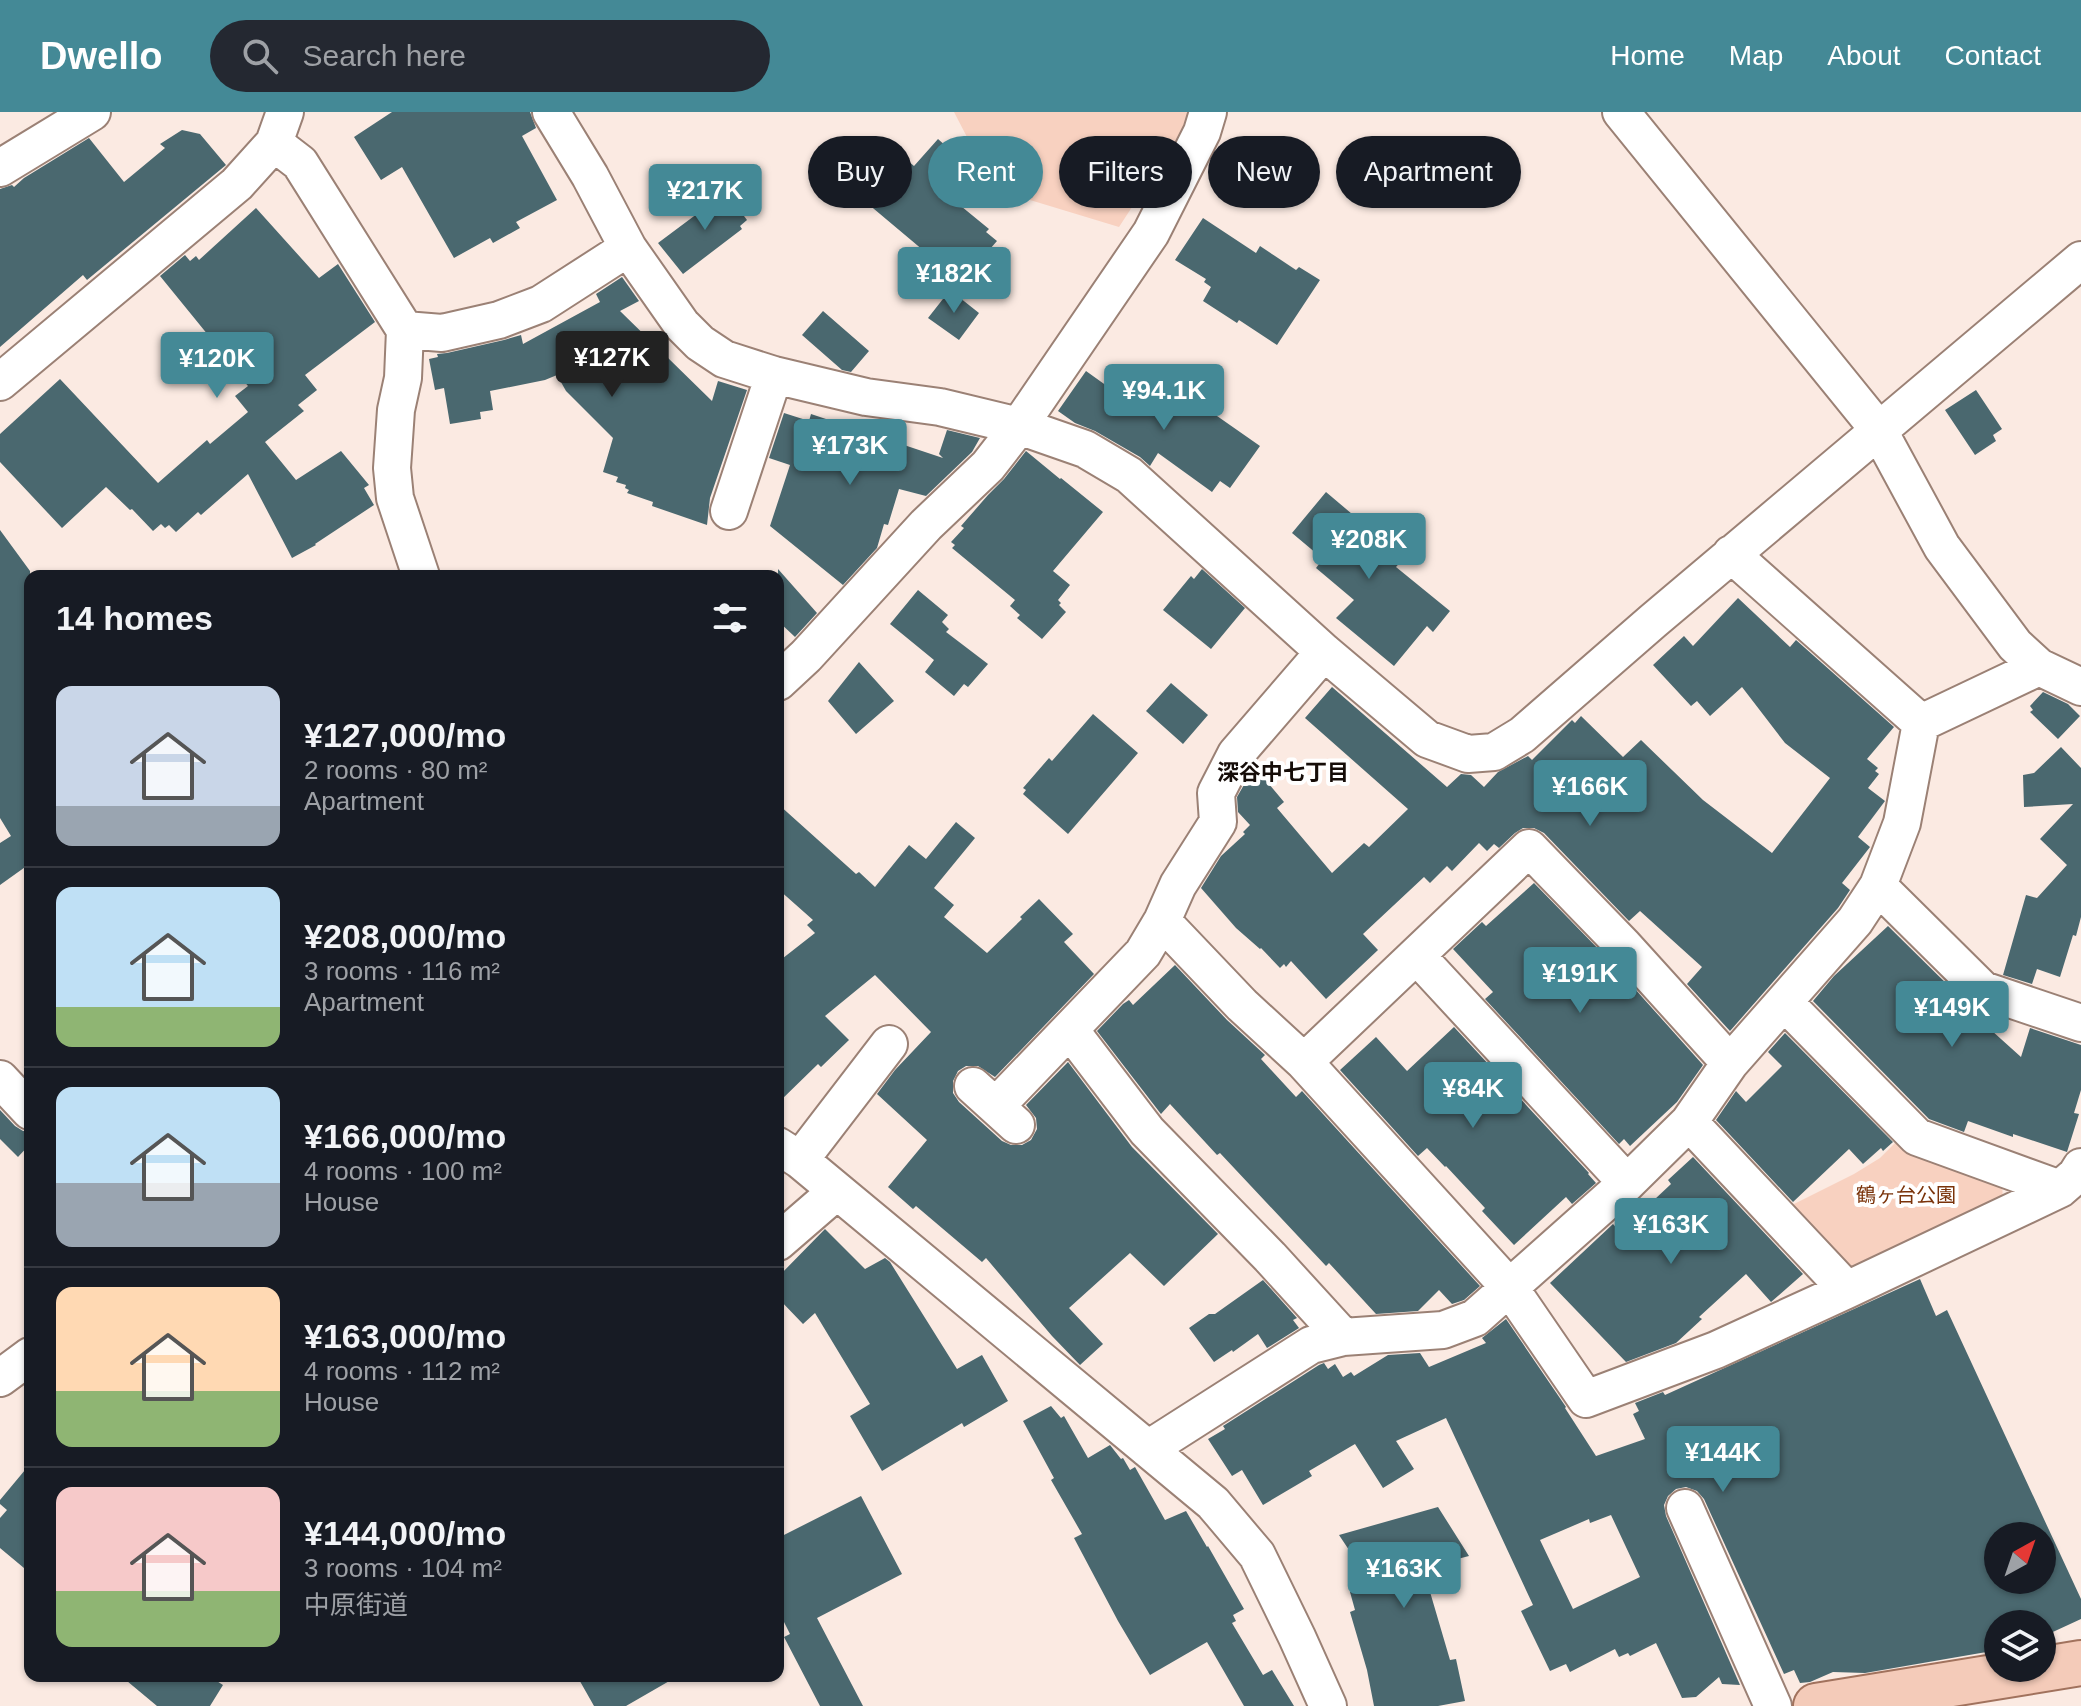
<!DOCTYPE html>
<html lang="en">
<head>
<meta charset="utf-8">
<style>
	body { margin:0; font-family:Arial,"Noto Sans JP",sans-serif; background:#242831; color:#f1f3f6; height:100vh; display:flex; flex-direction:column; font-size:30px; white-space:nowrap }
	* { box-sizing:border-box; margin:0 }
	p { font-size:26px; color:#9ea1a6 }
	.icon { flex:none; width:44px; height:44px; fill:none; stroke:currentColor; stroke-width:2; stroke-linecap:round; stroke-linejoin:round }
	.map { position:relative; flex:1; overflow:hidden }
	.drawer { position:absolute; left:24px; top:458px; width:760px; height:1112px; display:flex; flex-direction:column; background:#171b24; border-radius:16px; box-shadow:0 2px 6px #0004 }
	.drawer>* { flex:none }
	.hud { position:absolute; left:808px; top:24px; width:760px; height:72px; display:flex; gap:16px }
	.needle { width:52px; rotate:40deg }
	.buttons { position:absolute; left:1984px; top:1410px; display:grid; gap:16px }
	.buttons a { display:grid; place-items:center; width:72px; height:72px; border-radius:50%; background:#171b24; box-shadow:0 2px 6px #0004; font-size:40px }
	.price { position:absolute; translate:-50% -68px; padding:0 18px; border-radius:8px; background:#448996; color:#fff; font-size:26px; line-height:52px; filter:drop-shadow(0 2px 4px #0008) }
	.price::after { content:''; position:absolute; left:50%; top:48px; width:24px; height:18px; margin-left:-12px; background:inherit; clip-path:polygon(0 0,100% 0,50% 100%) }
	.price.on { background:#222; color:#fff }
	ul { padding:0; list-style:none }
	li { display:flex; align-items:center; gap:24px; height:200px; padding:0 32px }
	li+li { border-top:2px solid #363941 }
	li span { display:grid; place-items:center; flex:none; width:224px; height:160px; border-radius:16px; color:#555 }
	li>.icon { margin-inline-start:auto }
	span .icon { width:96px; height:96px; fill:#fffc; stroke-width:1 }
	li b { font-size:34px }
	h2 { display:flex; justify-content:space-between; align-items:center; height:96px; padding:0 32px; font-size:34px }
	.tag { padding:0 28px; border-radius:36px; background:#171b24; box-shadow:0 2px 6px #0004; font-size:28px; line-height:72px }
	.tag.on { background:#448996; color:#fff }
	header { display:flex; align-items:center; gap:48px; box-sizing:border-box; height:112px; padding:0 40px; background:#448996; color:#fff }
	header strong { font-size:38px }
	nav { display:flex; gap:44px; margin-inline-start:auto; font-size:28px }
	.search { width:560px; height:72px; background:#242831; display:flex; align-items:center; gap:20px; box-sizing:border-box; padding:0 28px; border-radius:44px; color:#9ea1a6; font-size:30px }
	.map>svg:first-child { display:block }
	.green { fill:#f8d1c0 }
	.building { fill:#4a686f; fill-rule:evenodd }
	.lines { fill:none; stroke-linecap:round; stroke-linejoin:round }
	.minor-casing { stroke:#9b8175; stroke-width:40 }
	.major-casing { stroke:#a1725d; stroke-width:48 }
	.minor { stroke:#fff; stroke-width:36 }
	.major { stroke:#f4cbb9; stroke-width:44 }
	.labels { text-anchor:middle; dominant-baseline:central; stroke-width:8; stroke-linejoin:round; paint-order:stroke }
	.park-label { font-size:20px; fill:#7a330a; stroke:#fff }
	.neighbourhood-label { font-size:22px; font-weight:bold; fill:#150c08; stroke:#fff }
</style>
</head>
<body>
<header>
<strong>Dwello</strong>
<div class="search"><svg class="icon" aria-label="search" viewBox="0 0 24 24"><circle cx="10" cy="10" r="6"/><path d="M15 15l6 6"/></svg>Search here</div>
<nav><a>Home</a><a>Map</a><a>About</a><a>Contact</a></nav>
</header>
<div class="map">
<svg width="2081" height="1594" viewBox="0 0 2081 1594">
	<rect width="100%" height="100%" fill="#fbeae2"/>
	<path class="green" d="M 954,0 L 1194,0 L 1119,115 L 994,77 Z
		M 1901,1025 L 2002,1071 L 2003,1090 L 1860,1157 L 1841,1154 L 1788,1095 L 1854,1062 L 1880,1046 Z"/>
	<path class="building" d="M 392,0 L 530,0 L 536,16 L 522,24 L 557,88 L 516,110 L 520,116 L 493,131 L 490,126 L 454,146 L 402,55 L 381,68 L 354,25 Z
		M 182,18 L 200,22 L 226,53 L 87,168 L 83,163 L 0,235 L 0,77 L 12,73 L 14,75 L 24,66 L 89,26 L 124,70 L 165,36 L 160,32 Z
		M 938,27 L 965,51 L 949,68 L 963,81 L 956,90 L 989,117 L 986,120 L 997,129 L 961,170 L 855,81 L 893,36 L 914,54 Z
		M 729,78 L 748,101 L 744,104 L 747,108 L 740,114 L 742,117 L 683,162 L 658,131 Z
		M 256,96 L 319,166 L 338,152 L 375,210 L 305,263 L 317,278 L 298,293 L 304,299 L 265,330 L 296,368 L 341,339 L 369,373 L 364,376 L 374,393 L 315,432 L 316,433 L 292,446 L 248,362 L 201,403 L 198,400 L 176,420 L 169,413 L 165,416 L 161,412 L 153,419 L 132,397 L 130,398 L 106,375 L 62,416 L 0,350 L 0,322 L 60,267 L 158,371 L 207,328 L 210,332 L 248,300 L 235,284 L 248,274 L 215,236 L 217,234 L 160,164 L 185,143 L 190,149 L 196,144 L 199,148 Z
		M 1203,106 L 1256,141 L 1260,134 L 1296,158 L 1299,155 L 1320,168 L 1277,233 L 1239,208 L 1237,211 L 1203,189 L 1211,175 L 1204,170 L 1206,167 L 1175,148 Z
		M 622,165 L 639,189 L 620,199 L 712,289 L 718,269 L 747,278 L 710,386 L 707,413 L 652,394 L 653,390 L 627,381 L 629,378 L 625,376 L 626,373 L 616,370 L 618,365 L 603,360 L 613,326 L 566,279 L 557,263 L 545,268 L 490,279 L 493,298 L 480,300 L 481,307 L 450,312 L 444,276 L 435,278 L 429,247 L 438,245 L 437,242 L 447,241 L 504,228 L 521,223 L 523,232 L 600,190 L 596,182 Z
		M 950,178 L 979,201 L 959,228 L 928,206 Z
		M 823,199 L 869,239 L 851,260 L 842,258 L 802,223 Z
		M 1086,259 L 1146,302 L 1168,275 L 1203,302 L 1207,297 L 1260,334 L 1230,376 L 1220,369 L 1212,380 L 1158,341 L 1150,354 L 1140,345 L 1095,319 L 1075,311 L 1058,299 Z
		M 1976,278 L 2002,317 L 1993,323 L 1996,329 L 1975,343 L 1945,298 Z
		M 784,301 L 809,309 L 811,302 L 943,346 L 939,342 L 947,318 L 980,326 L 972,340 L 926,384 L 899,377 L 888,413 L 884,412 L 877,436 L 843,473 L 770,414 L 790,353 L 769,346 Z
		M 1026,339 L 1060,367 L 1061,366 L 1103,400 L 1053,459 L 1070,473 L 1058,488 L 1061,491 L 1059,493 L 1066,500 L 1042,527 L 1017,506 L 1020,503 L 1010,494 L 1015,488 L 952,436 L 955,433 L 951,430 L 964,416 L 961,414 L 988,383 L 1004,367 Z
		M 1326,380 L 1404,446 L 1396,455 L 1450,499 L 1433,520 L 1427,514 L 1394,554 L 1336,506 L 1354,488 L 1316,456 L 1323,447 L 1292,421 Z
		M 0,418 L 30,459 L 30,756 L 28,753 L 0,773 L 0,731 L 11,724 L 0,706 Z
		M 778,457 L 817,501 L 795,525 L 778,509 Z
		M 1202,457 L 1245,496 L 1211,537 L 1163,498 L 1191,464 L 1194,467 Z
		M 918,478 L 948,503 L 942,510 L 949,517 L 946,520 L 988,552 L 968,575 L 964,572 L 954,584 L 925,560 L 934,548 L 890,512 Z
		M 1738,486 L 1790,535 L 1796,528 L 1894,615 L 1867,647 L 1878,656 L 1875,659 L 1879,662 L 1868,676 L 1885,689 L 1858,725 L 1870,735 L 1842,771 L 1850,778 L 1838,796 L 1730,919 L 1687,872 L 1702,855 L 1640,799 L 1629,809 L 1544,721 L 1534,716 L 1523,716 L 1515,721 L 1499,736 L 1494,732 L 1487,739 L 1479,731 L 1452,759 L 1447,754 L 1430,771 L 1424,765 L 1363,822 L 1378,838 L 1326,887 L 1291,849 L 1286,855 L 1284,852 L 1280,856 L 1261,836 L 1260,837 L 1236,816 L 1201,776 L 1221,744 L 1245,722 L 1243,720 L 1250,713 L 1238,700 L 1237,685 L 1245,671 L 1258,659 L 1284,690 L 1277,696 L 1332,761 L 1364,731 L 1369,735 L 1408,697 L 1305,606 L 1332,575 L 1447,675 L 1461,662 L 1471,663 L 1484,675 L 1498,660 L 1528,644 L 1532,648 L 1572,608 L 1575,611 L 1581,604 L 1623,645 L 1641,628 L 1703,688 L 1772,741 L 1830,666 L 1785,631 L 1742,575 L 1710,604 L 1697,589 L 1691,594 L 1653,553 L 1684,524 L 1693,534 Z
		M 859,550 L 894,589 L 856,622 L 828,589 Z
		M 1171,571 L 1208,603 L 1183,632 L 1146,599 Z
		M 2043,580 L 2068,592 L 2080,604 L 2058,627 L 2030,600 L 2033,598 L 2030,594 Z
		M 1093,602 L 1138,641 L 1068,722 L 1023,682 L 1026,678 L 1023,676 L 1049,646 L 1052,649 Z
		M 2061,635 L 2081,656 L 2081,805 L 2076,824 L 2073,823 L 2060,865 L 2037,857 L 2032,872 L 2003,863 L 2026,783 L 2037,786 L 2067,753 L 2040,727 L 2073,692 L 2024,695 L 2023,663 L 2034,661 Z
		M 778,692 L 856,762 L 859,760 L 875,775 L 909,733 L 926,747 L 956,710 L 975,726 L 934,776 L 954,793 L 944,805 L 987,841 L 1022,807 L 1020,805 L 1039,787 L 1073,822 L 1064,830 L 1094,862 L 995,965 L 978,954 L 966,954 L 958,959 L 953,969 L 953,981 L 959,990 L 1002,1029 L 1011,1033 L 1022,1033 L 1031,1028 L 1037,1017 L 1036,1006 L 1026,993 L 1068,950 L 1132,1035 L 1218,1122 L 1164,1174 L 1130,1141 L 1069,1196 L 1103,1232 L 1080,1253 L 1052,1224 L 986,1146 L 982,1150 L 916,1094 L 913,1097 L 888,1075 L 927,1028 L 877,982 L 895,958 L 931,920 L 875,863 L 825,904 L 849,928 L 821,955 L 818,952 L 778,991 L 778,850 L 815,821 L 807,813 L 813,808 L 778,777 Z
		M 1534,771 L 1609,848 L 1703,953 L 1677,990 L 1630,1034 L 1624,1027 L 1619,1032 L 1485,887 L 1493,880 L 1453,837 L 1482,810 L 1486,814 Z
		M 1888,814 L 1964,889 L 1961,891 L 2021,945 L 2030,916 L 2081,933 L 2081,978 L 2074,1001 L 2079,1002 L 2067,1040 L 2013,1022 L 2013,1025 L 1968,1009 L 1964,1020 L 1929,1007 L 1813,889 L 1834,864 Z
		M 1175,853 L 1227,908 L 1265,943 L 1261,947 L 1296,985 L 1302,979 L 1480,1174 L 1464,1188 L 1452,1192 L 1439,1178 L 1418,1199 L 1376,1202 L 1329,1151 L 1326,1154 L 1220,1041 L 1217,1043 L 1170,992 L 1161,1002 L 1097,919 L 1123,892 L 1129,888 L 1133,893 Z
		M 1454,915 L 1589,1061 L 1588,1062 L 1596,1071 L 1572,1092 L 1566,1085 L 1514,1133 L 1482,1099 L 1485,1096 L 1446,1054 L 1445,1055 L 1427,1036 L 1418,1044 L 1340,958 L 1376,925 L 1407,959 Z
		M 1785,921 L 1893,1030 L 1883,1039 L 1881,1036 L 1863,1052 L 1849,1037 L 1793,1090 L 1716,1008 L 1736,979 L 1746,990 L 1782,954 L 1768,940 Z
		M 0,998 L 15,1014 L 23,1019 L 30,1019 L 30,1032 L 18,1045 L 0,1027 Z
		M 1693,1045 L 1803,1162 L 1771,1190 L 1746,1162 L 1699,1205 L 1702,1207 L 1676,1231 L 1626,1250 L 1550,1171 L 1613,1112 L 1620,1120 L 1671,1072 L 1668,1068 Z
		M 825,1117 L 865,1157 L 885,1146 L 890,1150 L 957,1257 L 982,1243 L 1008,1289 L 964,1315 L 962,1311 L 882,1359 L 850,1304 L 870,1292 L 815,1201 L 803,1212 L 778,1186 L 778,1165 Z
		M 1920,1167 L 1936,1204 L 1947,1198 L 2081,1487 L 2081,1507 L 2042,1525 L 2042,1512 L 1998,1512 L 1998,1538 L 1865,1561 L 1833,1560 L 1810,1570 L 1800,1571 L 1794,1558 L 1784,1562 L 1704,1387 L 1697,1379 L 1686,1375 L 1676,1377 L 1668,1384 L 1664,1393 L 1666,1404 L 1740,1573 L 1722,1572 L 1719,1565 L 1696,1585 L 1682,1586 L 1656,1531 L 1630,1544 L 1628,1541 L 1619,1545 L 1615,1537 L 1570,1560 L 1566,1552 L 1550,1559 L 1521,1499 L 1533,1493 L 1446,1306 L 1396,1329 L 1414,1357 L 1383,1376 L 1355,1332 L 1309,1359 L 1312,1364 L 1263,1393 L 1242,1358 L 1232,1364 L 1208,1327 L 1225,1317 L 1223,1314 L 1319,1253 L 1324,1251 L 1328,1257 L 1335,1252 L 1343,1265 L 1351,1260 L 1354,1264 L 1388,1243 L 1420,1241 L 1429,1255 L 1486,1231 L 1482,1226 L 1506,1207 L 1566,1295 L 1565,1296 L 1596,1344 L 1645,1327 L 1633,1302 L 1639,1299 L 1635,1291 L 1663,1280 L 1665,1283 ZM 1611,1403 L 1640,1465 L 1573,1497 L 1540,1428 L 1589,1407 L 1590,1411 ZM 1998,1424 L 2042,1424 L 2042,1468 L 1998,1468 Z
		M 1263,1168 L 1297,1206 L 1293,1208 L 1299,1216 L 1267,1236 L 1258,1222 L 1233,1240 L 1232,1238 L 1214,1250 L 1189,1216 L 1209,1202 L 1215,1202 Z
		M 1051,1294 L 1061,1306 L 1064,1304 L 1088,1346 L 1110,1333 L 1121,1347 L 1123,1346 L 1130,1358 L 1135,1355 L 1165,1408 L 1186,1399 L 1207,1435 L 1208,1434 L 1244,1497 L 1233,1503 L 1236,1509 L 1232,1511 L 1263,1563 L 1272,1558 L 1294,1594 L 1244,1594 L 1207,1530 L 1150,1563 L 1118,1509 L 1074,1426 L 1082,1422 L 1051,1368 L 1054,1366 L 1023,1309 Z
		M 30,1352 L 30,1461 L 0,1436 L 0,1406 L 7,1398 L 0,1392 L 0,1388 Z
		M 861,1384 L 902,1462 L 817,1506 L 863,1594 L 820,1594 L 784,1525 L 790,1522 L 778,1498 L 778,1426 Z
		M 1438,1395 L 1469,1444 L 1423,1456 L 1450,1548 L 1456,1547 L 1465,1589 L 1438,1594 L 1374,1594 L 1367,1558 L 1350,1500 L 1355,1498 L 1350,1480 L 1373,1474 L 1339,1423 Z
		M 121,1564 L 209,1564 L 223,1573 L 210,1594 L 157,1594 Z
		M 577,1564 L 678,1564 L 626,1594 L 594,1594 Z"/>
	<g class="lines">
		<defs>
			<path id="minor" d="M 551,0 L 590,64 L 628,136 L 682,213 L 700,231 L 724,247 L 774,263 L 866,285 L 940,295 L 1019,314 L 1085,337 L 1129,363 L 1324,540 L 1427,627 L 1468,642 L 1494,640 L 1522,623 L 1653,509 L 2081,148
				M 1621,0 L 1878,317 L 1942,435 L 2015,533 L 2039,555 L 2081,575
				M 274,31 L 300,51 L 405,218 L 403,266 L 396,298 L 392,356 L 395,386 L 421,464
				M 0,56 L 92,0
				M 405,218 L 442,221 L 499,208 L 541,192 L 628,136
				M 0,270 L 237,72 L 274,31 L 285,0
				M 729,399 L 774,263
				M 1731,442 L 1921,611
				M 778,570 L 806,544 L 926,413 L 988,354 L 1019,314 L 1151,121 L 1202,20 L 1208,0
				M 1921,611 L 2039,555
				M 1878,774 L 1983,878 L 2081,911
				M 1162,809 L 1242,893 L 1304,950 L 1510,1176 L 1586,1287 L 1716,1238 L 1847,1178 L 2060,1077 L 2076,1063 L 2081,1055
				M 1417,844 L 1627,1071
				M 1784,890 L 1917,1025 L 2060,1077
				M 1070,918 L 1147,1019 L 1270,1145 L 1343,1225
				M 1304,950 L 1529,736 L 1624,834 L 1730,951
				M 0,967 L 30,999
				M 973,974 L 1016,1013
				M 996,994 L 1143,841 L 1162,809 L 1178,773 L 1218,710 L 1216,681 L 1236,642 L 1324,540
				M 1689,1010 L 1847,1178
				M 778,1034 L 800,1048 L 1213,1391 L 1257,1443 L 1297,1525 L 1328,1594
				M 800,1048 L 889,932
				M 778,1130 L 837,1079
				M 0,1266 L 30,1244
				M 1148,1337 L 1311,1233 L 1343,1225 L 1443,1218 L 1475,1206 L 1627,1071 L 1689,1010 L 1730,951 L 1855,809 L 1878,774 L 1902,711 L 1921,611
				M 1685,1396 L 1773,1594"/>
			<path id="major" d="M 1816,1594 L 2081,1551"/>
		</defs>
		<use href="#minor" class="minor-casing"/>
		<use href="#major" class="major-casing"/>
		<use href="#minor" class="minor"/>
		<use href="#major" class="major"/>
	</g>
	<g class="labels">
		<g class="park-label">
			<text x="1906" y="1083">鶴ヶ台公園</text>
		</g>
		<g class="neighbourhood-label">
			<text x="1283" y="660">深谷中七丁目</text>
		</g>
	</g>
</svg>
<div class="buttons">
<a><svg class="needle" viewBox="-14 -14 28 28"><path d="M0-13l5 13h-10z" fill="#e53935"/><path d="M0 13l5-13h-10z" fill="#9ea1a6"/></svg></a>
<a><svg class="icon" aria-label="layers" viewBox="0 0 24 24"><path d="M12 4l9 5-9 5-9-5zM3 14l9 5 9-5"/></svg></a>
</div>
<b class="price" style="left:705px;top:120px">¥217K</b>
<b class="price" style="left:954px;top:203px">¥182K</b>
<b class="price on" style="left:612px;top:287px">¥127K</b>
<b class="price" style="left:217px;top:288px">¥120K</b>
<b class="price" style="left:1164px;top:320px">¥94.1K</b>
<b class="price" style="left:850px;top:375px">¥173K</b>
<b class="price" style="left:1369px;top:469px">¥208K</b>
<b class="price" style="left:1590px;top:716px">¥166K</b>
<b class="price" style="left:1580px;top:903px">¥191K</b>
<b class="price" style="left:1952px;top:937px">¥149K</b>
<b class="price" style="left:1473px;top:1018px">¥84K</b>
<b class="price" style="left:1671px;top:1154px">¥163K</b>
<b class="price" style="left:1723px;top:1382px">¥144K</b>
<b class="price" style="left:1404px;top:1498px">¥163K</b>
<div class="hud">
<a class="tag">Buy</a>
<a class="tag on">Rent</a>
<a class="tag">Filters</a>
<a class="tag">New</a>
<a class="tag">Apartment</a>
</div>
<section class="drawer">
<h2>14 homes<svg class="icon" aria-label="filters" viewBox="0 0 24 24"><path d="M4 7h16M4 17h16"/><circle cx="9" cy="7" r="2"/><circle cx="15" cy="17" r="2"/></svg></h2>
<ul>
<li><span style="background:linear-gradient(#c9d6e8 75%,#9aa5b1 0)"><svg class="icon" aria-label="home" viewBox="0 0 24 24"><path d="M3 11l9-7 9 7M6 9v11h12V9"/></svg></span><div><b>¥127,000/mo</b><p>2 rooms · 80 m²</p><p>Apartment</p></div></li>
<li><span style="background:linear-gradient(#bfe0f5 75%,#8fb573 0)"><svg class="icon" aria-label="home" viewBox="0 0 24 24"><path d="M3 11l9-7 9 7M6 9v11h12V9"/></svg></span><div><b>¥208,000/mo</b><p>3 rooms · 116 m²</p><p>Apartment</p></div></li>
<li><span style="background:linear-gradient(#bfe0f5 60%,#9aa5b1 0)"><svg class="icon" aria-label="home" viewBox="0 0 24 24"><path d="M3 11l9-7 9 7M6 9v11h12V9"/></svg></span><div><b>¥166,000/mo</b><p>4 rooms · 100 m²</p><p>House</p></div></li>
<li><span style="background:linear-gradient(#ffd9b3 65%,#8fb573 0)"><svg class="icon" aria-label="home" viewBox="0 0 24 24"><path d="M3 11l9-7 9 7M6 9v11h12V9"/></svg></span><div><b>¥163,000/mo</b><p>4 rooms · 112 m²</p><p>House</p></div></li>
<li><span style="background:linear-gradient(#f6c9c9 65%,#8fb573 0)"><svg class="icon" aria-label="home" viewBox="0 0 24 24"><path d="M3 11l9-7 9 7M6 9v11h12V9"/></svg></span><div><b>¥144,000/mo</b><p>3 rooms · 104 m²</p><p>中原街道</p></div></li>
</ul>
</section>
</div>
</body>
</html>
